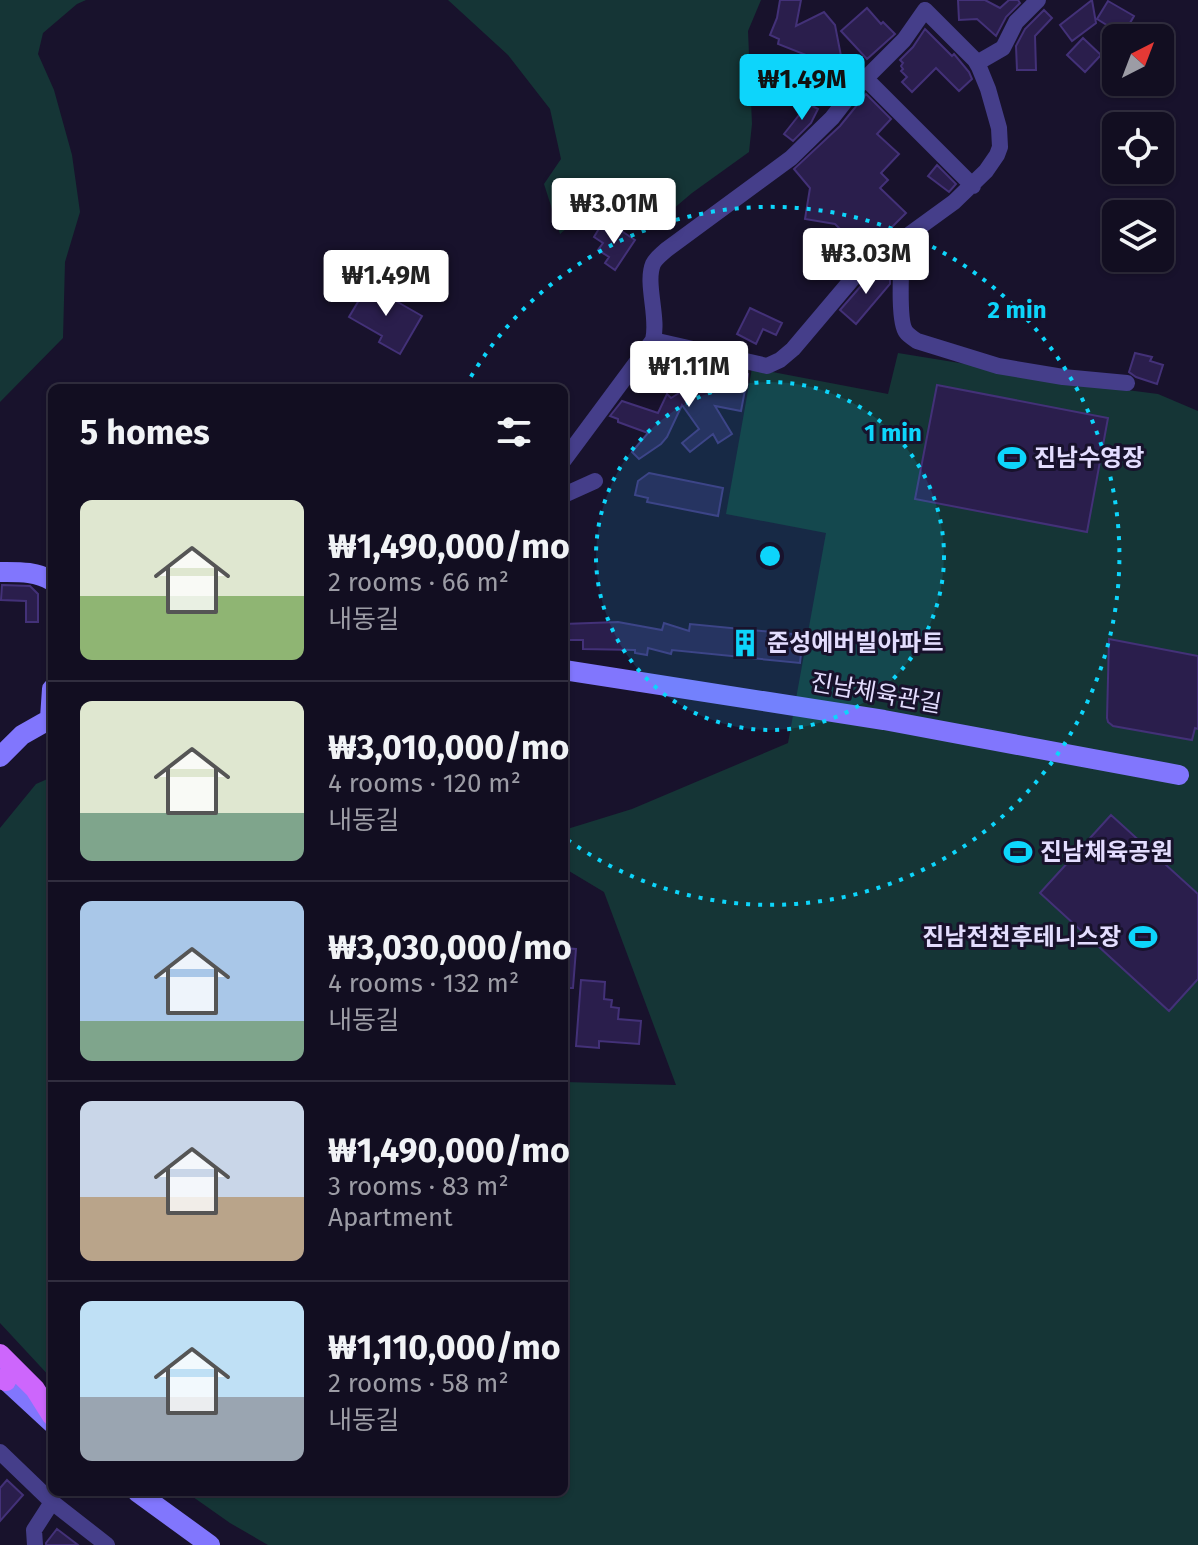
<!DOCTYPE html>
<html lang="en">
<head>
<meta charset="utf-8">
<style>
	body { margin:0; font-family:"Fira Sans","Noto Sans KR",sans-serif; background:#1b172a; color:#f1f3f6; height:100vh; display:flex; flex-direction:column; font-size:30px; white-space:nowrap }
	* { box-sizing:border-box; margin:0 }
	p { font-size:26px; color:#9c9ca5 }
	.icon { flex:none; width:44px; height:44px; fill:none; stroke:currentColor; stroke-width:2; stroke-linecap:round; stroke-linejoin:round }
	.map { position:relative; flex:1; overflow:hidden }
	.sheet { position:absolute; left:48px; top:384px; width:520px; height:1112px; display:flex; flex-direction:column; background:#120e21; border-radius:12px; box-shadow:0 2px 6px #0004,0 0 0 2px #312e3f }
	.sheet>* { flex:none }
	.needle { width:52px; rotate:42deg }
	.buttons { position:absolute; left:1102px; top:24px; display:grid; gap:16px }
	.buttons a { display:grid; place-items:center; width:72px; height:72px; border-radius:12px; background:#120e21; box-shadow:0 2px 6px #0004,0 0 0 2px #312e3f; font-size:40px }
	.price { position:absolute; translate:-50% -68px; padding:0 18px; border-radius:8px; background:#fff; color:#222; font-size:26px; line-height:52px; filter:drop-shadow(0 2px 4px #0008) }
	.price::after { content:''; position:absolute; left:50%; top:48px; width:24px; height:18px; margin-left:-12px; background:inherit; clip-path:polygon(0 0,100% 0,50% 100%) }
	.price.on { background:#0dd5fb; color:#111 }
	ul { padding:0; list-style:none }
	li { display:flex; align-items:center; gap:24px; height:200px; padding:0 32px }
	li+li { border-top:2px solid #312e3f }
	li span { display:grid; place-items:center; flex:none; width:224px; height:160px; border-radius:12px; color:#555 }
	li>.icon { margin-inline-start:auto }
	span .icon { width:96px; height:96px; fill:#fffc; stroke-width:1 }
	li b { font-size:34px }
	h2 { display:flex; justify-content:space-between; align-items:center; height:96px; padding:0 32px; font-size:34px }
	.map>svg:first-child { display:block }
	.green { fill:#153536 }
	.building { fill:#2a1e4c; stroke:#433178; stroke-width:2 }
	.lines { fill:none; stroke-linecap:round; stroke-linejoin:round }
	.street { stroke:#453e8a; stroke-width:16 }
	.secondary { stroke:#8176fd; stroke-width:20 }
	.primary { stroke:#cd66fc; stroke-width:20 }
	.ring { fill:none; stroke:#0dd5fb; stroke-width:4; stroke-dasharray:4 8 }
	.labels { text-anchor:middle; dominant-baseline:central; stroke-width:6; stroke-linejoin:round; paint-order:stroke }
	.poi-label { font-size:24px; font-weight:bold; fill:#e3ddfe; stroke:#18122c; text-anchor:start }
	.street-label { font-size:24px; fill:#e3ddfe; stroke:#18122c }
	.centre { fill:#0dd5fb; stroke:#18122c; stroke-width:4 }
	.ring-label { font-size:24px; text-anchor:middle; font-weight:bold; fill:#0dd5fb; stroke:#18122c; stroke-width:6; stroke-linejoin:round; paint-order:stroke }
</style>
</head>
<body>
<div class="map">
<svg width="1198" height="1545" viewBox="0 0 1198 1545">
	<rect width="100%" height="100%" fill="#18122c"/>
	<path class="green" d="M 0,0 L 86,0 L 77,4 L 43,33 L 38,54 L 54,90 L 72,155 L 80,212 L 65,262 L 63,338 L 0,402 Z
		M 448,0 L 761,0 L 748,31 L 752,124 L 749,152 L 692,193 L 666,215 L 618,210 L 583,214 L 560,234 L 544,184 L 561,159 L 550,109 L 508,55 Z
		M 898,353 L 1127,390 L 1158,394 L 1198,411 L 1198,1545 L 268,1545 L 230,1523 L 186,1492 L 564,1492 L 564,1082 L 676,1085 L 604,892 L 564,868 L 564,830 L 632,809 L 788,743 L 826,533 L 726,514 L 752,368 L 888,394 Z
		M 52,777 L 52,1379 L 0,1323 L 0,828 L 36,784 Z"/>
	<path class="building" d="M 780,0 L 801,0 L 796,26 L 824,12 L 835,25 L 841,56 L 821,61 L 778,44 L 779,39 L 770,35 L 777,18 Z
		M 958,0 L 985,0 L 1000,8 L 1009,0 L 1018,0 L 1020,3 L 1006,17 L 996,36 L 977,19 L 959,20 Z
		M 1092,0 L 1096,23 L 1072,41 L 1060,25 Z
		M 1108,1 L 1134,16 L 1123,35 L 1097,19 Z
		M 867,8 L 881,24 L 883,22 L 895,34 L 867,59 L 841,31 Z
		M 1044,10 L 1052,18 L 1035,36 L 1036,70 L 1017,70 L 1016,46 L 1025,29 Z
		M 925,29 L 952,56 L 954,54 L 969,72 L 972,79 L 959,91 L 936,68 L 912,92 L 902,82 L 907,77 L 901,71 L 903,69 L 901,66 L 903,63 L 900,60 L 913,47 Z
		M 1083,38 L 1101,55 L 1085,72 L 1067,55 Z
		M 866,94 L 891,119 L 877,134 L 899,154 L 881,173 L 888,180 L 880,188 L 906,213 L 875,244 L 860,230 L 851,240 L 835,224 L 805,219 L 810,188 L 794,169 L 840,126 Z
		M 805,102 L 818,109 L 811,123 L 793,141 L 784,134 L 799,115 Z
		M 937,165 L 956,184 L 949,192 L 928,176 Z
		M 600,227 L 612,235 L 617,228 L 635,240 L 615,270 L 605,263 L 609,257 L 598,250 L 603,243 L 594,237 Z
		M 880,269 L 890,278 L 890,284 L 856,324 L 840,310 L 867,279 L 870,280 Z
		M 368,285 L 422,316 L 400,354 L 379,342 L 382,336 L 349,317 Z
		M 750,308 L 782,323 L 776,335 L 763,329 L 756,344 L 737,334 Z
		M 1135,353 L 1152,357 L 1150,361 L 1163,365 L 1157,384 L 1136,377 L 1129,372 Z
		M 687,359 L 709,364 L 707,376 L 718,369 L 748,374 L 741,411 L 715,406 L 732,434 L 718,443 L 713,434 L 690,452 L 682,443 L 699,429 L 682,405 L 667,437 L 661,444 L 639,459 L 632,452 L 648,433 L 618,422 L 618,419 L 610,416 L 622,401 L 658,413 L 667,394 L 671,398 L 705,377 L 685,373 Z
		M 937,385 L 1108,418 L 1087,532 L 915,499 Z
		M 649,473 L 723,488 L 718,516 L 647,502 L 648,498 L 635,495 L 638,481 Z
		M 2,585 L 30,586 L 38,594 L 38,622 L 26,622 L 26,601 L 1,600 Z
		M 618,622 L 662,630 L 664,623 L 689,631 L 690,624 L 803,635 L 800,663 L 672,650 L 671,654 L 648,648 L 647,655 L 635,653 L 635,650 L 583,649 L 583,640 L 564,640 L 564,624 Z
		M 1109,639 L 1198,656 L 1198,729 L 1195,728 L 1192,740 L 1113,726 L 1108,722 L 1107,718 Z
		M 1111,815 L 1198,894 L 1198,979 L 1169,1011 L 1040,893 Z
		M 564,948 L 576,949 L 573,988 L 564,988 Z
		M 581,980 L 605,982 L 604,999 L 612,1000 L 611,1007 L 619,1008 L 618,1019 L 641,1021 L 639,1044 L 599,1041 L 599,1048 L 576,1046 Z
		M 7,1480 L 23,1495 L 0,1521 L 0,1488 Z
		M 57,1529 L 78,1545 L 46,1545 L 46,1543 Z"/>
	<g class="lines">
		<path class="street" d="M 977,63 L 1003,48 L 1016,22 L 1038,0
			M 865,78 L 973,186
			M 902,239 C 902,257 897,321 906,332 C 908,335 914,339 917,341 L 998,366 L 1063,377 L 1127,383
			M 564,460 L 653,340 C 659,318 645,283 653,264 C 656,258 662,254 666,250 L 791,158 L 832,118 L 853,91 L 904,40 L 925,10 L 975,60 L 979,67 L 988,89 L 999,128 L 1000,147 L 997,155 L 986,171 L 954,202 L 859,271 L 793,349 L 780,360 L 767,366 L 653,340
			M 564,495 L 595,481
			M 0,1452 L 52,1502 L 107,1545
			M 35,1545 L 34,1530 L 52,1502"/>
		<path class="secondary" d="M 0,572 C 18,572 36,571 52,581
			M 564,670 L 884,720 L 1179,775
			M 50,718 L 52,689
			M 0,757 L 22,735 L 52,718
			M 0,1375 L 52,1423
			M 137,1492 L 210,1545"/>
		<path class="primary" d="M 0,1354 L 35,1389 L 52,1416
			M 0,1379 L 6,1381"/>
	</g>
	<circle cx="770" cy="556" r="174" fill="#0dd5fb" fill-opacity=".12"/>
	<g class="ring">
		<circle cx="770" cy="556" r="174"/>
		<path d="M465 387A349 349 0 1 1 565 838"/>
	</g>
	<defs>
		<symbol id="stadium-bare" viewBox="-9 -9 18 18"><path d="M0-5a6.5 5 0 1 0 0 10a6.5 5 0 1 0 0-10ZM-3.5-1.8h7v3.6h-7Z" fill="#0dd5fb" stroke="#18122c" stroke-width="2.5" paint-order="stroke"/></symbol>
		<symbol id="building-bare" viewBox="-9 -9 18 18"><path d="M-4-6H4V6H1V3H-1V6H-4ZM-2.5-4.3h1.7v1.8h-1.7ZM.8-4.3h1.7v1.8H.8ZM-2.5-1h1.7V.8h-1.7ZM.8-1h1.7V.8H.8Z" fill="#0dd5fb" stroke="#18122c" stroke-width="2.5" paint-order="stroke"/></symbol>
	</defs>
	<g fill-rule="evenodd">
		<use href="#stadium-bare" x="992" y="438" width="40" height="40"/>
		<use href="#building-bare" x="725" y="623" width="40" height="40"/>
		<use href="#stadium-bare" x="998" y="832" width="40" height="40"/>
		<use href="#stadium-bare" x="1123" y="917" width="40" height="40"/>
	</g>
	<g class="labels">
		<g class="poi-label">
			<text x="1034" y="458">진남수영장</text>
			<text x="767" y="643">준성에버빌아파트</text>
			<text x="1040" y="852">진남체육공원</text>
			<text x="1121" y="937" text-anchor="end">진남전천후테니스장</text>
		</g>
		<g class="street-label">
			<text transform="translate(876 693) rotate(10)">진남체육관길</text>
		</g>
	</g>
	<circle cx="770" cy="556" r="12" class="centre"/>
	<g class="ring-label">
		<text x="1017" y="318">2 min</text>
		<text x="893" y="441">1 min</text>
	</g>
</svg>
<div class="buttons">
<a><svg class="needle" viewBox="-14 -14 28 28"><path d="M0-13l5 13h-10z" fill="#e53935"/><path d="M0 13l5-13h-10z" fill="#9c9ca5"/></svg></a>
<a><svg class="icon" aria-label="locate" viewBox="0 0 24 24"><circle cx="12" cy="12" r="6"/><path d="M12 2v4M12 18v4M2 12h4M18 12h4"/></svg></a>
<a><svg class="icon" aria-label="layers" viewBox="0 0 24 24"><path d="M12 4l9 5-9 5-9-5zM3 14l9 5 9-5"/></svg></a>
</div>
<b class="price on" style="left:802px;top:122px">₩1.49M</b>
<b class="price" style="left:614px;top:246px">₩3.01M</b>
<b class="price" style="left:866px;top:296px">₩3.03M</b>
<b class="price" style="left:386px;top:318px">₩1.49M</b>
<b class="price" style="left:689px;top:409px">₩1.11M</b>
<section class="sheet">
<h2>5 homes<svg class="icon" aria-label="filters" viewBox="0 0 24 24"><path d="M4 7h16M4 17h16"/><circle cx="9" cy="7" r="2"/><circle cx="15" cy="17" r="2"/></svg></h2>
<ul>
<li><span style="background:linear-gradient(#dfe7d0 60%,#8fb573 0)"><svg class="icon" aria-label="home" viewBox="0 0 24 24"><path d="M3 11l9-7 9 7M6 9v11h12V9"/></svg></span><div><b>₩1,490,000/mo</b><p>2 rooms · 66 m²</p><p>내동길</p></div></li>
<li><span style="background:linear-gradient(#dfe7d0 70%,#7fa58c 0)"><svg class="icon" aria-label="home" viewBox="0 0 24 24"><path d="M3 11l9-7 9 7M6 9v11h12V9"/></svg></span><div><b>₩3,010,000/mo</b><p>4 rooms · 120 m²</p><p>내동길</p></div></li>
<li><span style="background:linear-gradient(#a9c7e8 75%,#7fa58c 0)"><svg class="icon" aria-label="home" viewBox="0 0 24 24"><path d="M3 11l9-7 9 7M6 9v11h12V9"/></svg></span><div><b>₩3,030,000/mo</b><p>4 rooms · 132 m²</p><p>내동길</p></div></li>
<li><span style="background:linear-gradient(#c9d6e8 60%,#b9a48a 0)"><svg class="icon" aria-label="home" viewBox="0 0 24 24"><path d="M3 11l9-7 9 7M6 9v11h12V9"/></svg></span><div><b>₩1,490,000/mo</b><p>3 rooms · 83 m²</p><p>Apartment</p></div></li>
<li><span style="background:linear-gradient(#bfe0f5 60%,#9aa5b1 0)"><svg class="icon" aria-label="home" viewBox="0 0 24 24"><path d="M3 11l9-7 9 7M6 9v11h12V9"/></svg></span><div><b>₩1,110,000/mo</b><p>2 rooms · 58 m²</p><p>내동길</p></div></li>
</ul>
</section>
</div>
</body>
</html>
